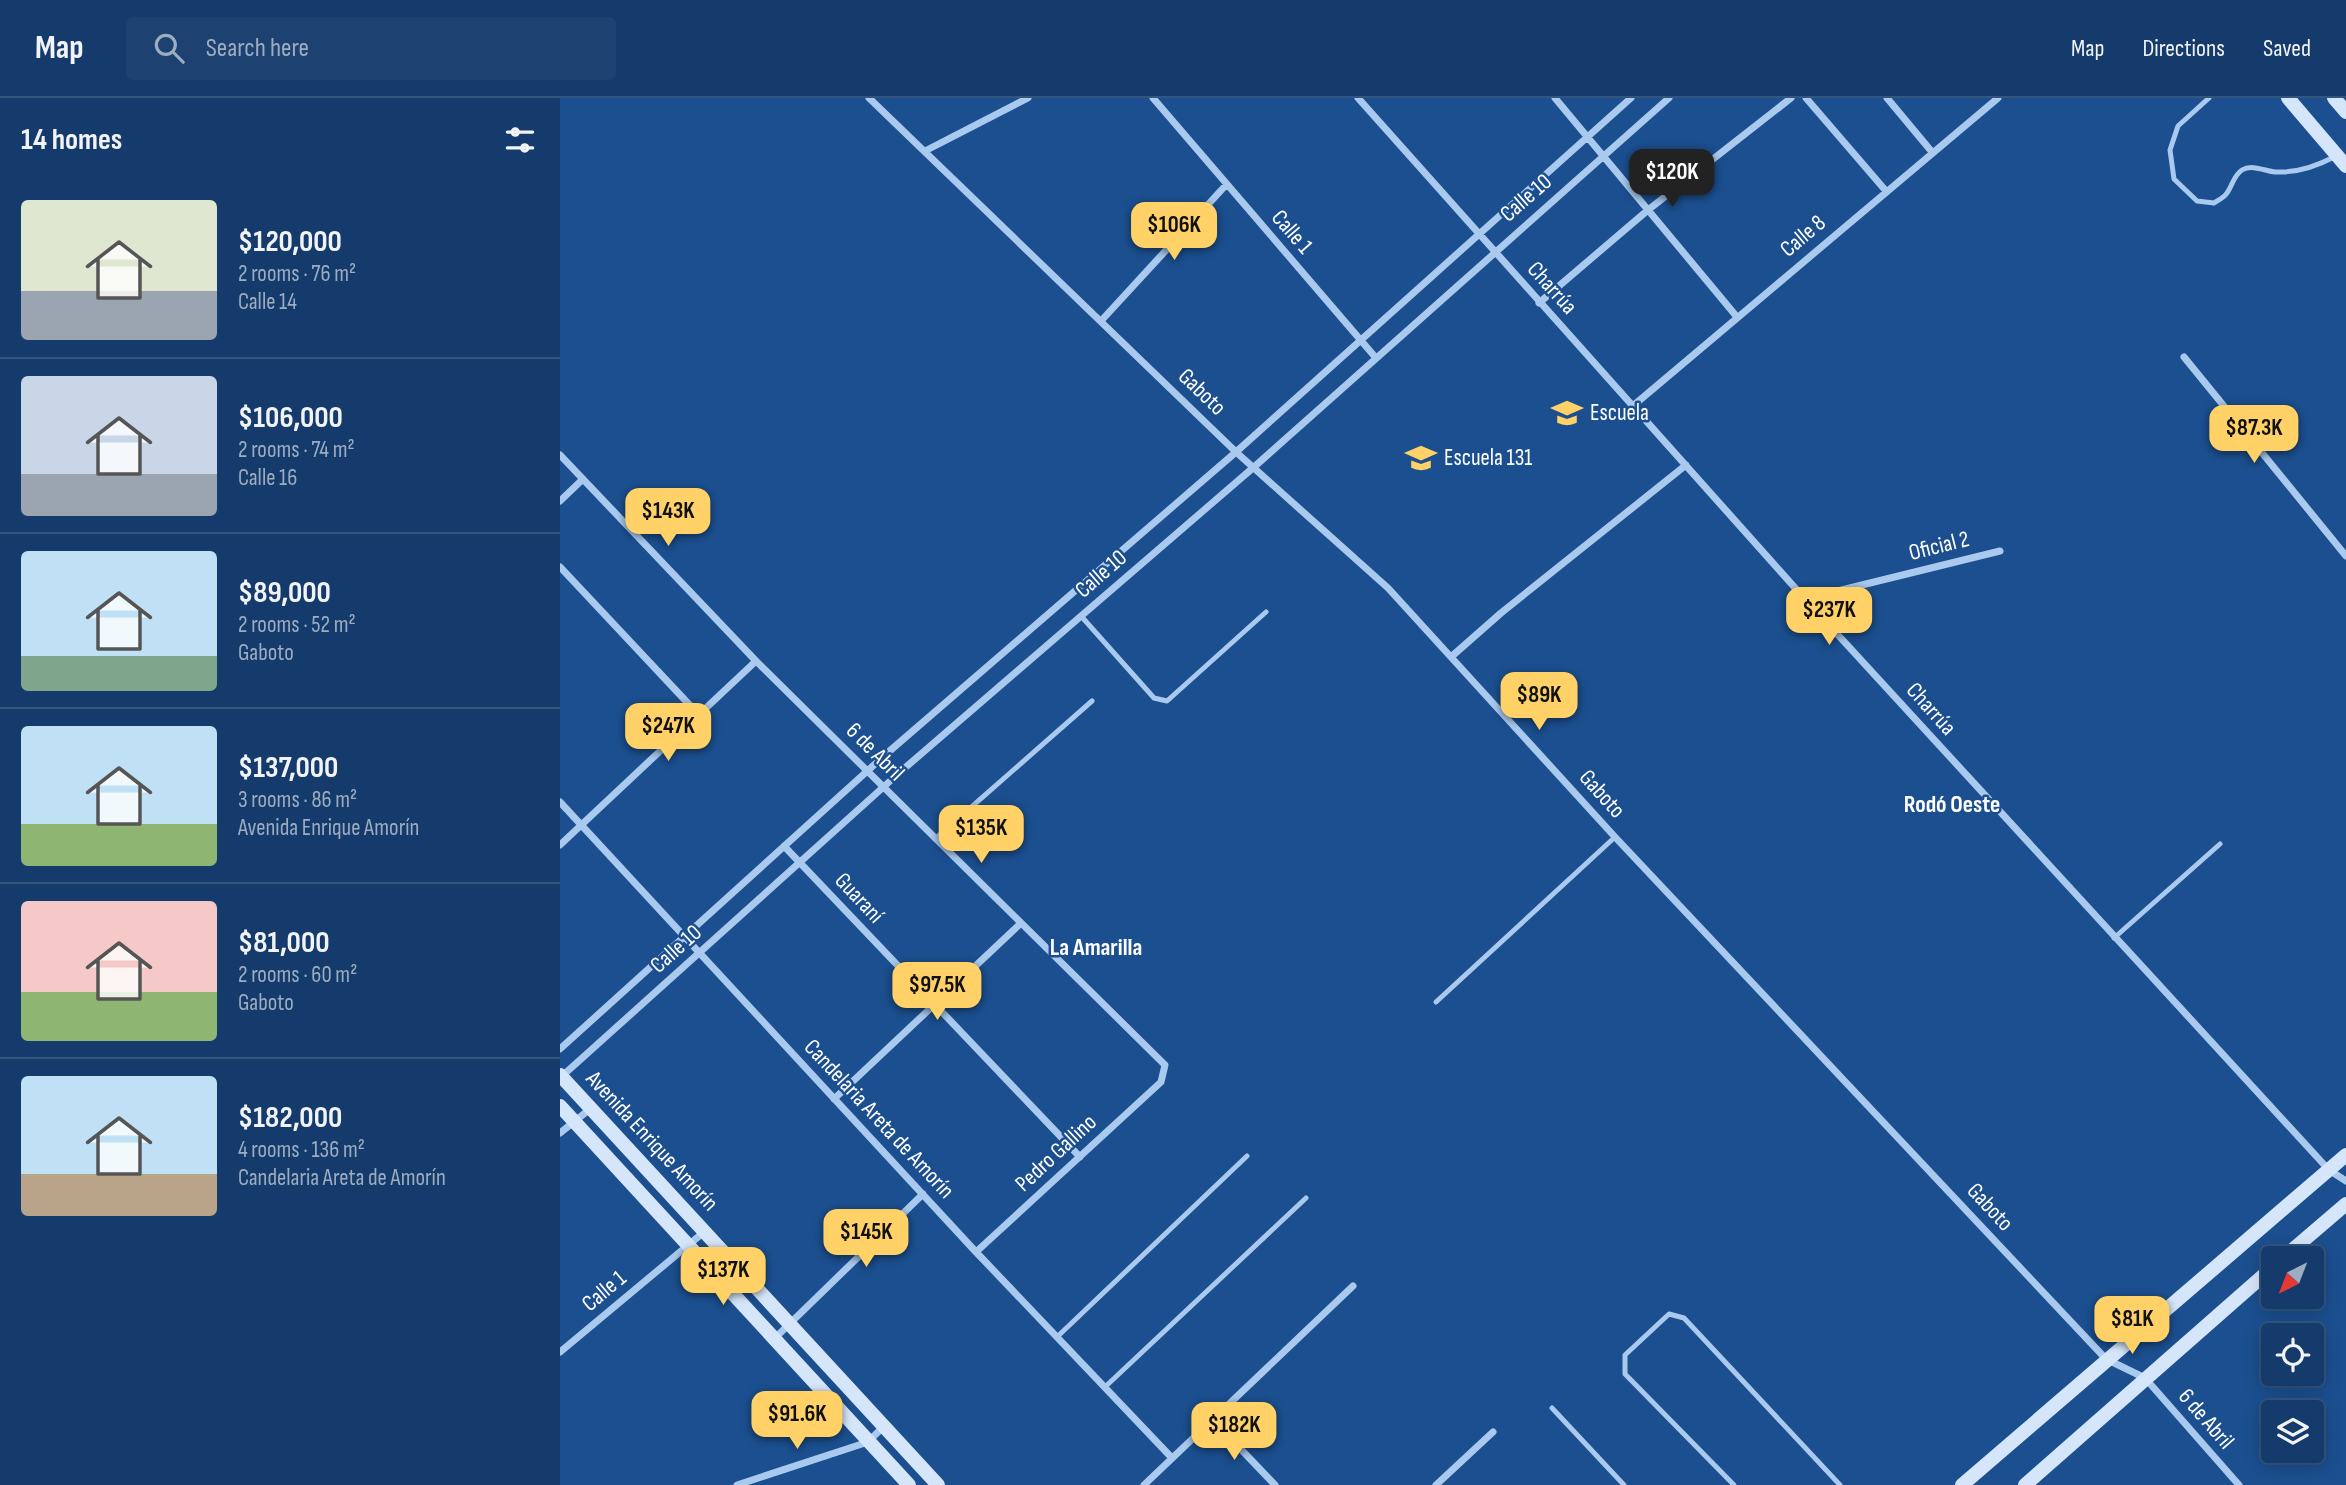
<!DOCTYPE html>
<html lang="en">
<head>
<meta charset="utf-8">
<style>
	body { margin:0; font-family:"Sofia Sans Condensed",sans-serif; background:#1d4271; color:#f1f3f6; height:100vh; display:flex; flex-direction:column; font-size:26px; white-space:nowrap }
	* { box-sizing:border-box; margin:0 }
	p { font-size:23px; color:#9dadc1 }
	.icon { flex:none; width:38px; height:38px; fill:none; stroke:currentColor; stroke-width:2; stroke-linecap:round; stroke-linejoin:round }
	.map { position:relative; flex:1; overflow:hidden }
	.details { display:flex; flex-direction:column; background:#143b6b; width:560px }
	.details>* { flex:none }
	.needle { width:46px; rotate:222deg }
	.tools { position:absolute; left:1701px; top:1148px; display:grid; gap:14px }
	.tools a { display:grid; place-items:center; width:63px; height:63px; border-radius:7px; background:#143b6b; box-shadow:0 4px 18px #0003,0 0 0 2px #33557e; font-size:35px }
	.price { position:absolute; translate:-50% -60px; padding:0 16px; border-radius:14px; background:#ffd166; color:#111; font-size:23px; line-height:46px; filter:drop-shadow(0 2px 4px #0008) }
	.price::after { content:''; position:absolute; left:50%; top:42px; width:21px; height:16px; margin-left:-10px; background:inherit; clip-path:polygon(0 0,100% 0,50% 100%) }
	.price.active { background:#222; color:#fff }
	ul { padding:0; list-style:none }
	li { display:flex; align-items:center; gap:21px; height:175px; padding:0 21px }
	li+li { border-top:2px solid #33557e }
	li span { display:grid; place-items:center; flex:none; width:196px; height:140px; border-radius:7px; color:#555 }
	li>.icon { margin-inline-start:auto }
	span .icon { width:84px; height:84px; fill:#fffc; stroke-width:1 }
	li b { font-size:30px }
	h2 { display:flex; justify-content:space-between; align-items:center; height:84px; padding:0 21px; font-size:30px }
	header { display:flex; align-items:center; gap:42px; box-sizing:border-box; height:98px; padding:0 35px; background:#143b6b; border-bottom:2px solid #33557e }
	header strong { font-size:33px }
	nav { display:flex; gap:38px; margin-inline-start:auto; font-size:24px }
	.search { width:490px; height:63px; background:#1d4271; display:flex; align-items:center; gap:18px; box-sizing:border-box; padding:0 24px; border-radius:7px; color:#9dadc1; font-size:26px }
	main { display:flex; flex:1; min-height:0 }
	.map>svg:first-child { display:block }
	.lines { fill:none; stroke-linecap:round; stroke-linejoin:round }
	.lane { stroke:#a9c9ee; stroke-width:5 }
	.street { stroke:#a9c9ee; stroke-width:7 }
	.secondary { stroke:#d6e6fa; stroke-width:14 }
	.labels { text-anchor:middle; dominant-baseline:central; stroke-width:5; stroke-linejoin:round; paint-order:stroke }
	.street-label { font-size:23px; fill:#fff; stroke:#1b4f8f }
	.poi-label { font-size:23px; fill:#fff; stroke:#1b4f8f; text-anchor:start }
	.neighbourhood-label { font-size:24px; font-weight:bold; fill:#fff; stroke:#1b4f8f }
</style>
</head>
<body>
<header>
<strong>Map</strong>
<div class="search"><svg class="icon" aria-label="search" viewBox="0 0 24 24"><circle cx="10" cy="10" r="6"/><path d="M15 15l6 6"/></svg>Search here</div>
<nav><a>Map</a><a>Directions</a><a>Saved</a></nav>
</header>
<main>
<section class="details">
<h2>14 homes<svg class="icon" aria-label="filters" viewBox="0 0 24 24"><path d="M4 7h16M4 17h16"/><circle cx="9" cy="7" r="2"/><circle cx="15" cy="17" r="2"/></svg></h2>
<ul>
<li><span style="background:linear-gradient(#dfe7d0 65%,#9aa5b1 0)"><svg class="icon" aria-label="home" viewBox="0 0 24 24"><path d="M3 11l9-7 9 7M6 9v11h12V9"/></svg></span><div><b>$120,000</b><p>2 rooms · 76 m²</p><p>Calle 14</p></div></li>
<li><span style="background:linear-gradient(#c9d6e8 70%,#9aa5b1 0)"><svg class="icon" aria-label="home" viewBox="0 0 24 24"><path d="M3 11l9-7 9 7M6 9v11h12V9"/></svg></span><div><b>$106,000</b><p>2 rooms · 74 m²</p><p>Calle 16</p></div></li>
<li><span style="background:linear-gradient(#bfe0f5 75%,#7fa58c 0)"><svg class="icon" aria-label="home" viewBox="0 0 24 24"><path d="M3 11l9-7 9 7M6 9v11h12V9"/></svg></span><div><b>$89,000</b><p>2 rooms · 52 m²</p><p>Gaboto</p></div></li>
<li><span style="background:linear-gradient(#bfe0f5 70%,#8fb573 0)"><svg class="icon" aria-label="home" viewBox="0 0 24 24"><path d="M3 11l9-7 9 7M6 9v11h12V9"/></svg></span><div><b>$137,000</b><p>3 rooms · 86 m²</p><p>Avenida Enrique Amorín</p></div></li>
<li><span style="background:linear-gradient(#f6c9c9 65%,#8fb573 0)"><svg class="icon" aria-label="home" viewBox="0 0 24 24"><path d="M3 11l9-7 9 7M6 9v11h12V9"/></svg></span><div><b>$81,000</b><p>2 rooms · 60 m²</p><p>Gaboto</p></div></li>
<li><span style="background:linear-gradient(#bfe0f5 70%,#b9a48a 0)"><svg class="icon" aria-label="home" viewBox="0 0 24 24"><path d="M3 11l9-7 9 7M6 9v11h12V9"/></svg></span><div><b>$182,000</b><p>4 rooms · 136 m²</p><p>Candelaria Areta de Amorín</p></div></li>
</ul>
</section>
<div class="map">
<svg width="1786" height="1387" viewBox="0 0 1786 1387">
	<rect width="100%" height="100%" fill="#1b4f8f"/>
	<g class="lines">
		<path class="lane" d="M 1649,0 L 1618,28 L 1610,52 L 1614,81 L 1637,103 L 1654,105 C 1658,102 1664,100 1667,95 C 1672,88 1674,77 1682,72 C 1692,66 1705,73 1715,74 C 1736,75 1757,68 1774,59
			M 521,518 L 594,600 L 607,603 L 706,514
			M 375,741 L 532,603
			M 1554,840 L 1660,746
			M 876,904 L 1055,739
			M 497,1239 L 687,1058
			M 545,1289 L 746,1100
			M 992,1310 L 1064,1387
			M 1174,1387 L 1065,1276 L 1065,1257 L 1109,1216 L 1124,1220 L 1280,1387"/>
		<path class="street" d="M 309,0 L 676,354 L 828,490 L 1055,739 L 1546,1261 L 1585,1280 L 1679,1387
			M 593,0 L 816,260
			M 798,0 L 1245,501 L 1769,1072 L 1786,1083
			M 995,0 L 1177,219
			M 1246,0 L 1326,93
			M 1327,0 L 1372,54
			M 365,53 L 468,0
			M 979,205 L 1088,112 L 1231,0
			M 541,223 L 666,87
			M 1624,259 L 1786,458
			M 1074,307 L 1438,0
			M 0,357 L 196,563 L 605,967 L 601,984 L 416,1154
			M 0,403 L 23,381
			M 0,469 L 139,617
			M 1245,501 L 1440,453
			M 891,559 L 941,515 L 1126,367
			M 0,704 L 416,1154 L 612,1360
			M 0,747 L 196,563
			M 224,748 L 520,1059
			M 0,951 L 325,657 L 676,354 L 1071,0
			M 0,980 L 339,675 L 694,369 L 1109,0
			M 274,1001 L 460,826
			M 0,1035 L 30,1011
			M 215,1240 L 363,1096
			M 0,1254 L 144,1134
			M 653,1322 L 715,1387
			M 177,1387 L 308,1344 L 324,1328
			M 584,1387 L 793,1188
			M 876,1387 L 933,1334"/>
		<path class="secondary" d="M 1728,0 L 1786,68
			M 1774,0 L 1786,14
			M 0,977 L 378,1387
			M 0,1008 L 349,1387
			M 1723,1160 L 1786,1106
			M 1402,1387 L 1786,1057
			M 1465,1387 L 1713,1169"/>
	</g>
	<defs>
		<symbol id="school-bare" viewBox="-9 -9 18 18"><path d="M0-5L7-2L0 1L-7-2ZM-4 1L0 2.5L4 1V4Q0 6-4 4Z" fill="#ffd166" stroke="#1b4f8f" stroke-width="2.5" paint-order="stroke"/></symbol>
	</defs>
	<g fill-rule="evenodd">
		<use href="#school-bare" x="985" y="293" width="44" height="44"/>
		<use href="#school-bare" x="839" y="338" width="44" height="44"/>
	</g>
	<g class="labels">
		<g class="street-label">
			<text transform="translate(966 100) rotate(-41)">Calle 10</text>
			<text transform="translate(732 134) rotate(49)">Calle 1</text>
			<text transform="translate(1243 138) rotate(-40)">Calle 8</text>
			<text transform="translate(992 190) rotate(48)">Charrúa</text>
			<text transform="translate(642 294) rotate(44)">Gaboto</text>
			<text transform="translate(1379 448) rotate(-14)">Oficial 2</text>
			<text transform="translate(541 476) rotate(-41)">Calle 10</text>
			<text transform="translate(1371 611) rotate(48)">Charrúa</text>
			<text transform="translate(315 654) rotate(45)">6 de Abril</text>
			<text transform="translate(1042 696) rotate(48)">Gaboto</text>
			<text transform="translate(299 800) rotate(47)">Guaraní</text>
			<text transform="translate(116 851) rotate(-42)">Calle 10</text>
			<text transform="translate(319 1021) rotate(47)">Candelaria Areta de Amorín</text>
			<text transform="translate(92 1043) rotate(47)">Avenida Enrique Amorín</text>
			<text transform="translate(496 1055) rotate(-43)">Pedro Gallino</text>
			<text transform="translate(1430 1109) rotate(47)">Gaboto</text>
			<text transform="translate(44 1193) rotate(-40)">Calle 1</text>
			<text transform="translate(1646 1321) rotate(49)">6 de Abril</text>
		</g>
		<g class="poi-label">
			<text x="1030" y="315">Escuela</text>
			<text x="884" y="360">Escuela 131</text>
		</g>
		<g class="neighbourhood-label">
			<text x="1392" y="706">Rodó Oeste</text>
			<text x="536" y="849">La Amarilla</text>
		</g>
	</g>
</svg>
<div class="tools">
<a><svg class="needle" viewBox="-14 -14 28 28"><path d="M0-13l5 13h-10z" fill="#e53935"/><path d="M0 13l5-13h-10z" fill="#9dadc1"/></svg></a>
<a><svg class="icon" aria-label="locate" viewBox="0 0 24 24"><circle cx="12" cy="12" r="6"/><path d="M12 2v4M12 18v4M2 12h4M18 12h4"/></svg></a>
<a><svg class="icon" aria-label="layers" viewBox="0 0 24 24"><path d="M12 4l9 5-9 5-9-5zM3 14l9 5 9-5"/></svg></a>
</div>
<b class="price active" style="left:1112px;top:111px">$120K</b>
<b class="price" style="left:614px;top:164px">$106K</b>
<b class="price" style="left:1694px;top:367px">$87.3K</b>
<b class="price" style="left:108px;top:450px">$143K</b>
<b class="price" style="left:1269px;top:549px">$237K</b>
<b class="price" style="left:979px;top:634px">$89K</b>
<b class="price" style="left:108px;top:665px">$247K</b>
<b class="price" style="left:421px;top:767px">$135K</b>
<b class="price" style="left:377px;top:924px">$97.5K</b>
<b class="price" style="left:306px;top:1171px">$145K</b>
<b class="price" style="left:163px;top:1209px">$137K</b>
<b class="price" style="left:1572px;top:1258px">$81K</b>
<b class="price" style="left:237px;top:1353px">$91.6K</b>
<b class="price" style="left:674px;top:1364px">$182K</b>
</div>
</main>
</body>
</html>
